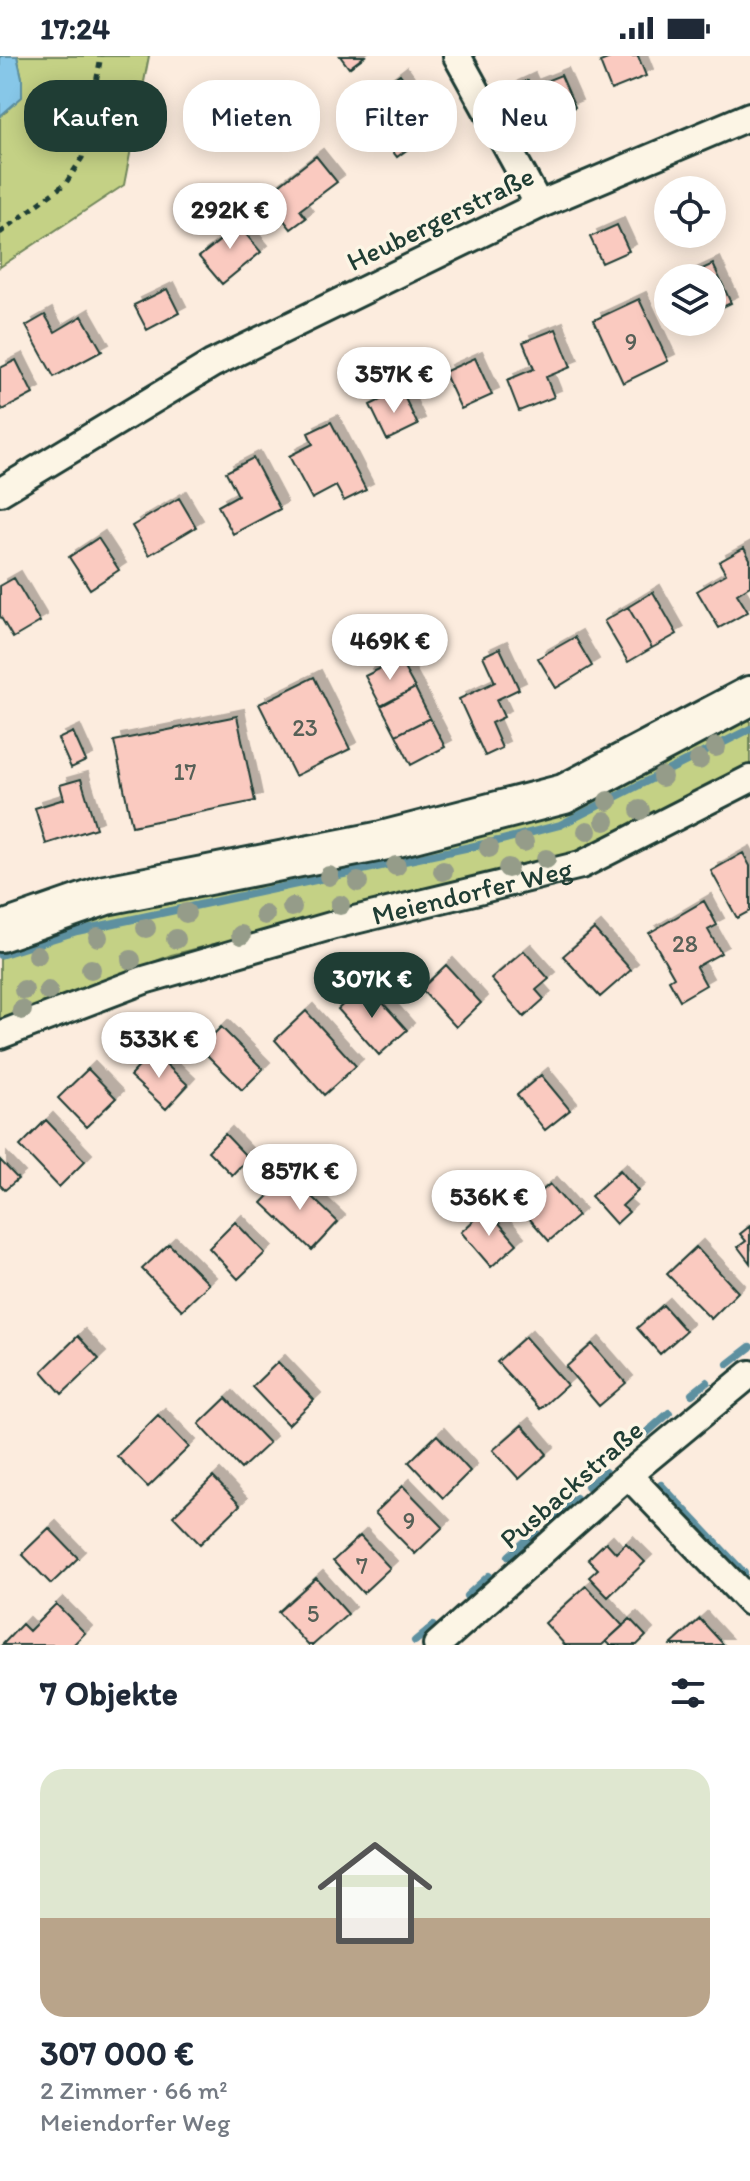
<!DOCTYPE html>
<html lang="de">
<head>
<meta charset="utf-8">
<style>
	body { margin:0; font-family:Itim,sans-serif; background:#f6f6f7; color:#1f2937; height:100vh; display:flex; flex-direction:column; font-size:30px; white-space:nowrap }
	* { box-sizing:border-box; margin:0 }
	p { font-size:26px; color:#747a83 }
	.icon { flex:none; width:44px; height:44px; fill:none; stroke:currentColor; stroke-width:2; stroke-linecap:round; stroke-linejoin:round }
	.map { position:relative; height:1589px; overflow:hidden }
	.details { display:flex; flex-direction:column; background:#fff; flex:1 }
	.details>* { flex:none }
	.guide { position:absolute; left:24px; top:24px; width:702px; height:72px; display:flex; gap:16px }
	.fabs { position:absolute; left:654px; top:120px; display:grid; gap:16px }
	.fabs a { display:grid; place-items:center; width:72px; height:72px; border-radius:50%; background:#fff; box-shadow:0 4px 20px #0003; font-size:40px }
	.price { position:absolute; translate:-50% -68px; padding:0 18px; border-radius:28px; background:#fff; color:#222; font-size:26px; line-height:52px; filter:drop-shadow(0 2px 4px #0008) }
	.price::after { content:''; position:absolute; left:50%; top:48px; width:24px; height:18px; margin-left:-12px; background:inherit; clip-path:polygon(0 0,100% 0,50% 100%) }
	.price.current { background:#1f3d34; color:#fff }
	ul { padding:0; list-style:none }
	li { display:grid; align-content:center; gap:16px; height:424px; padding:0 40px }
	li span { display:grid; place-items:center; height:248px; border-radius:24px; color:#555 }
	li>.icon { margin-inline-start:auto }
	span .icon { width:144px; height:144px; fill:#fffc; stroke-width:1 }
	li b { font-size:34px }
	h2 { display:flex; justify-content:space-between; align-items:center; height:96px; padding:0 40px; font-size:34px }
	.chip { padding:0 28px; border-radius:32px; background:#fff; box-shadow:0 4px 20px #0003; font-size:28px; line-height:72px }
	.chip.current { background:#1f3d34; color:#fff }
	.status { display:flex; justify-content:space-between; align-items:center; height:56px; padding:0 40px; background:#fff; direction:ltr }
	.status svg { height:22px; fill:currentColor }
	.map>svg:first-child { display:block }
	.green { fill:#c4d185; stroke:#72875c; stroke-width:2 }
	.water { fill:#87c7e8; stroke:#5d90a0; stroke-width:2 }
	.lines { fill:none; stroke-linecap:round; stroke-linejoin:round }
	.stream { stroke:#5d90a0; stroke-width:8 }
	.building { fill:#facac0; stroke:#1f3d34; stroke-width:2; filter:url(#shadow) }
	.street-casing { stroke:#1f3d34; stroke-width:32 }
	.secondary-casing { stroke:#1f3d34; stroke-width:44 }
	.path { stroke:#1f3d34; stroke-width:5; stroke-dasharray:6 6; stroke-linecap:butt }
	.street { stroke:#fcf5e5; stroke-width:26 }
	.secondary { stroke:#fcf5e5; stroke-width:38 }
	.tree { fill:#959c89 }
	.labels { text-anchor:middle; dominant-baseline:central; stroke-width:7; stroke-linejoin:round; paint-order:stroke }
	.number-label { font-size:24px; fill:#566057 }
	.street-label { font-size:28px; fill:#1f3d34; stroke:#fcf5e5 }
</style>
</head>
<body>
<div class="status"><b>17:24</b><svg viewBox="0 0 49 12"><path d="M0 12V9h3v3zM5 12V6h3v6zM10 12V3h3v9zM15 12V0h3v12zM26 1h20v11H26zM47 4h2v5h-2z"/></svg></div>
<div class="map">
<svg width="750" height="1589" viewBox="0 0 750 1589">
	<defs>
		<filter id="shadow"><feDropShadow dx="7" dy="-7" stdDeviation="0" flood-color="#0004"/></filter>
	</defs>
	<rect width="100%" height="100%" fill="#fcecde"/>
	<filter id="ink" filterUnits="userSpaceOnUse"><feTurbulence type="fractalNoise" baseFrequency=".0125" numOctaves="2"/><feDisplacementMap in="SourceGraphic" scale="16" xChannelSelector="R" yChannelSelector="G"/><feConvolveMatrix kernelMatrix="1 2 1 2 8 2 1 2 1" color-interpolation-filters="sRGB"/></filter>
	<g filter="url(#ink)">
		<path class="green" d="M 17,0 L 149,0 L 124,129 L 0,211 L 0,60 L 7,55 L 22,22 Z
			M 750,662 L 750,714 L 560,802 L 171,899 L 44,951 L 0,974 L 0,892 L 120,852 L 543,761 Z"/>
		<path class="water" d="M 0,0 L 17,0 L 22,22 L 22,41 L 0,60 Z"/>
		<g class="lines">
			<path class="stream" d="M 0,899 L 77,875 L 498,785 L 560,769 L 750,673
				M 728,1308 L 750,1291
				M 692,1338 L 707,1326
				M 645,1378 L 669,1357
				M 661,1429 L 744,1517
				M 588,1430 L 605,1416
				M 552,1463 L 576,1442
				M 509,1500 L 536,1476
				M 467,1540 L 489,1520
				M 415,1585 L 433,1570"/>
		</g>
		<path class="building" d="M 340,0 L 365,0 L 349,12 Z
			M 615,0 L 638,0 L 646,20 L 611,34 L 600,6 Z
			M 400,18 L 439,70 L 397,101 L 385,85 L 402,73 L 375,37 Z
			M 561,19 L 575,51 L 527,71 L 511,32 L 528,24 L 531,31 Z
			M 316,100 L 337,126 L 300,154 L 306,162 L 291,173 L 265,140 Z
			M 229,158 L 261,196 L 222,228 L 199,201 L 223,182 L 214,171 Z
			M 617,169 L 629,195 L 602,207 L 590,181 Z
			M 713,208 L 731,247 L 712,256 L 712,222 L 683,222 Z
			M 167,233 L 179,257 L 147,274 L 134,249 Z
			M 639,243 L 668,305 L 623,327 L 594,264 Z
			M 45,259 L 55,276 L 82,260 L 102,295 L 54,321 L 26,270 Z
			M 556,273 L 571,311 L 546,321 L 554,341 L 519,355 L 507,324 L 534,313 L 523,286 Z
			M 475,302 L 492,339 L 461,353 L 444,316 Z
			M 16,304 L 33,338 L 3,354 L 0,349 L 0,312 Z
			M 401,334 L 418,369 L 387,384 L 370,349 Z
			M 331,366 L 366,434 L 344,445 L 336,430 L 312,443 L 289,400 L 313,388 L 308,377 Z
			M 253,402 L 280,453 L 233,478 L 218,450 L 238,439 L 226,416 Z
			M 179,442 L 196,471 L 149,499 L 132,470 Z
			M 98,482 L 119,514 L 90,533 L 69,501 Z
			M 744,492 L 750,503 L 750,530 L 737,538 L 748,556 L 719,572 L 697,535 L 726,518 L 719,506 Z
			M 14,522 L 40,566 L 13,582 L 0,560 L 0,530 Z
			M 653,536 L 677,578 L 652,592 L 628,551 Z
			M 628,551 L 652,592 L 628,606 L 604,565 Z
			M 575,581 L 592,610 L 556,632 L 538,602 Z
			M 500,592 L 519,633 L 496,644 L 504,661 L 491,667 L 502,692 L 485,700 L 459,643 L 495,626 L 483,600 Z
			M 399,603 L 415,632 L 381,650 L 365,620 Z
			M 314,621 L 350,693 L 295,720 L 259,648 Z
			M 415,632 L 430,662 L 396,679 L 381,650 Z
			M 237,660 L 255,745 L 132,770 L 114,685 Z
			M 430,662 L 445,691 L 411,709 L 396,679 Z
			M 73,676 L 86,705 L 71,712 L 58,683 Z
			M 81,723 L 96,772 L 46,788 L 35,752 L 64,743 L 60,729 Z
			M 743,797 L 750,810 L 750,855 L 737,862 L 711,815 Z
			M 704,845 L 717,869 L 708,874 L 721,897 L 696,911 L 706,929 L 680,944 L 669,924 L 674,921 L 649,877 Z
			M 594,873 L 631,914 L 600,941 L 563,900 Z
			M 524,895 L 549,923 L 536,934 L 544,943 L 524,961 L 491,923 Z
			M 446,909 L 481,947 L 456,971 L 421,933 Z
			M 366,928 L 407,974 L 379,999 L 338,953 Z
			M 306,955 L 356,1010 L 324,1039 L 275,984 Z
			M 221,971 L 263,1013 L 242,1034 L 200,992 Z
			M 153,996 L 188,1029 L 166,1053 L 130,1020 Z
			M 88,1013 L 116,1042 L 86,1071 L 58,1042 Z
			M 541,1019 L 570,1054 L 545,1074 L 517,1039 Z
			M 46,1064 L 85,1105 L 59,1131 L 20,1090 Z
			M 225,1078 L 248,1102 L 232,1119 L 208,1095 Z
			M 0,1104 L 18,1123 L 5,1134 L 0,1129 Z
			M 620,1114 L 638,1135 L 622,1150 L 629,1156 L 616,1168 L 591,1140 Z
			M 289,1119 L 338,1166 L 312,1194 L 262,1147 Z
			M 550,1128 L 578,1160 L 549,1185 L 521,1153 Z
			M 487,1153 L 517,1188 L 491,1211 L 461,1176 Z
			M 235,1166 L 265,1197 L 238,1223 L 209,1192 Z
			M 750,1170 L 750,1207 L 738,1191 L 746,1185 L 740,1178 Z
			M 169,1188 L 209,1228 L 182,1254 L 142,1213 Z
			M 696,1191 L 738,1236 L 711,1263 L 667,1218 Z
			M 663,1249 L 686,1275 L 660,1298 L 637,1272 Z
			M 78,1280 L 99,1303 L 62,1338 L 42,1315 Z
			M 525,1281 L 567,1329 L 540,1353 L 497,1306 Z
			M 592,1288 L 626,1327 L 599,1350 L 566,1311 Z
			M 278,1306 L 314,1344 L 288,1369 L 252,1331 Z
			M 226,1342 L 269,1387 L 241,1413 L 199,1368 Z
			M 158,1359 L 189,1391 L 148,1431 L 117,1400 Z
			M 522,1369 L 547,1398 L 519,1423 L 493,1394 Z
			M 437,1379 L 470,1415 L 443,1442 L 409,1406 Z
			M 213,1421 L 240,1449 L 200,1488 L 173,1460 Z
			M 403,1430 L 443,1471 L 415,1498 L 375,1457 Z
			M 49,1472 L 78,1502 L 51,1528 L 22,1498 Z
			M 360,1480 L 390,1512 L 363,1537 L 333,1505 Z
			M 606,1486 L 616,1497 L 626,1487 L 645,1506 L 608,1541 L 589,1521 L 598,1513 L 588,1503 Z
			M 316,1522 L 348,1558 L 313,1589 L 308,1589 L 278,1556 Z
			M 586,1530 L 623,1570 L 602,1589 L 565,1589 L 545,1567 Z
			M 56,1548 L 85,1577 L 73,1589 L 2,1589 L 22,1568 L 29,1575 Z
			M 630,1563 L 646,1580 L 637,1589 L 610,1589 L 606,1585 Z
			M 700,1563 L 724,1589 L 671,1589 Z"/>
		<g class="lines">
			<defs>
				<g id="street">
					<path d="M 457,0 L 539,149"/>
					<path d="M 0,436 L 212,308 L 539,149 L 750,60"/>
					<path id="s1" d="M 0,979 L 144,924 L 334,869 L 581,809 L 750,723"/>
					<path d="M 628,1419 L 750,1546"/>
					<path d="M 437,1589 L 628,1419 L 750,1318"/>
				</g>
				<path id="secondary" d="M 0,876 L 106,839 L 382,785 L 564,738 L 750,640"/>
			</defs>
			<use href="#street" class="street-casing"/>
			<use href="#secondary" class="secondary-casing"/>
			<path class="path" d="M 0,177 L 66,127 L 82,102 L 101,0"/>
			<use href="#street" class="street"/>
			<use href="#secondary" class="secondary"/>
		</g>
		<g class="tree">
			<circle cx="716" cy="691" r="10"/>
			<circle cx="699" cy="704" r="10"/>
			<circle cx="662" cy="721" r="10"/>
			<circle cx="608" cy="745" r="10"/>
			<circle cx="640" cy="754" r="10"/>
			<circle cx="605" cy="765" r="10"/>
			<circle cx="587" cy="775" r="10"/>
			<circle cx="524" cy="786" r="10"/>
			<circle cx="489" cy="792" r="10"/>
			<circle cx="546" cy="803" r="10"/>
			<circle cx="396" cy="810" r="10"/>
			<circle cx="508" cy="812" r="10"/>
			<circle cx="443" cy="815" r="10"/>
			<circle cx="329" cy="820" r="10"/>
			<circle cx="358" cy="826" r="10"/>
			<circle cx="340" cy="849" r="10"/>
			<circle cx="292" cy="851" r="10"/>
			<circle cx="186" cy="857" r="10"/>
			<circle cx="265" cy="859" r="10"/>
			<circle cx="146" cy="872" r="10"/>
			<circle cx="241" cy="879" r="10"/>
			<circle cx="98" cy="881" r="10"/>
			<circle cx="176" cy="883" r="10"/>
			<circle cx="37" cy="899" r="10"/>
			<circle cx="131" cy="904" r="10"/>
			<circle cx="91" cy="913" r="10"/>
			<circle cx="24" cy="934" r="10"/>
			<circle cx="48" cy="935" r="10"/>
			<circle cx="22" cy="954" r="10"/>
		</g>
	</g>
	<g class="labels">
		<g class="number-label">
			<text x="631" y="285">9</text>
			<text x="305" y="671">23</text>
			<text x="185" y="715">17</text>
			<text x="685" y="887">28</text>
			<text x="409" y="1464">9</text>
			<text x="362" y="1509">7</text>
			<text x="313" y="1557">5</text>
		</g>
		<g class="street-label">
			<text transform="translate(440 162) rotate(-26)">Heubergerstraße</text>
			<text stroke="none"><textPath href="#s1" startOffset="494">Meiendorfer Weg</textPath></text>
			<text transform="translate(571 1428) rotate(-41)">Pusbackstraße</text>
		</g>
	</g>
</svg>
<div class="fabs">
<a><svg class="icon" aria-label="locate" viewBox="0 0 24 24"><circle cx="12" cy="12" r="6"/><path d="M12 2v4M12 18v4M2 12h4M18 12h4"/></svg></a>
<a><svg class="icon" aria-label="layers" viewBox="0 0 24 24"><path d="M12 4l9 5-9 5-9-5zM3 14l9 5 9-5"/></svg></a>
</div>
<b class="price" style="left:230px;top:195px">292K €</b>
<b class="price" style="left:394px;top:359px">357K €</b>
<b class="price" style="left:390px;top:626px">469K €</b>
<b class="price current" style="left:372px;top:964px">307K €</b>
<b class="price" style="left:159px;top:1024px">533K €</b>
<b class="price" style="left:300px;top:1156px">857K €</b>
<b class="price" style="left:489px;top:1182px">536K €</b>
<div class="guide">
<a class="chip current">Kaufen</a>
<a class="chip">Mieten</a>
<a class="chip">Filter</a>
<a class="chip">Neu</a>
</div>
</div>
<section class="details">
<h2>7 Objekte<svg class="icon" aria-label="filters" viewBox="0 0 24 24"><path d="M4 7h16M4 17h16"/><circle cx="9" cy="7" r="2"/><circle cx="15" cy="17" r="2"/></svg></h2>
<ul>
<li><span style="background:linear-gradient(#dfe7d0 60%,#b9a48a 0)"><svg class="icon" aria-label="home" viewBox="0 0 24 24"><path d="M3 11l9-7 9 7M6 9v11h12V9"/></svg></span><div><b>307 000 €</b><p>2 Zimmer · 66 m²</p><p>Meiendorfer Weg</p></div></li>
</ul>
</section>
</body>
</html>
